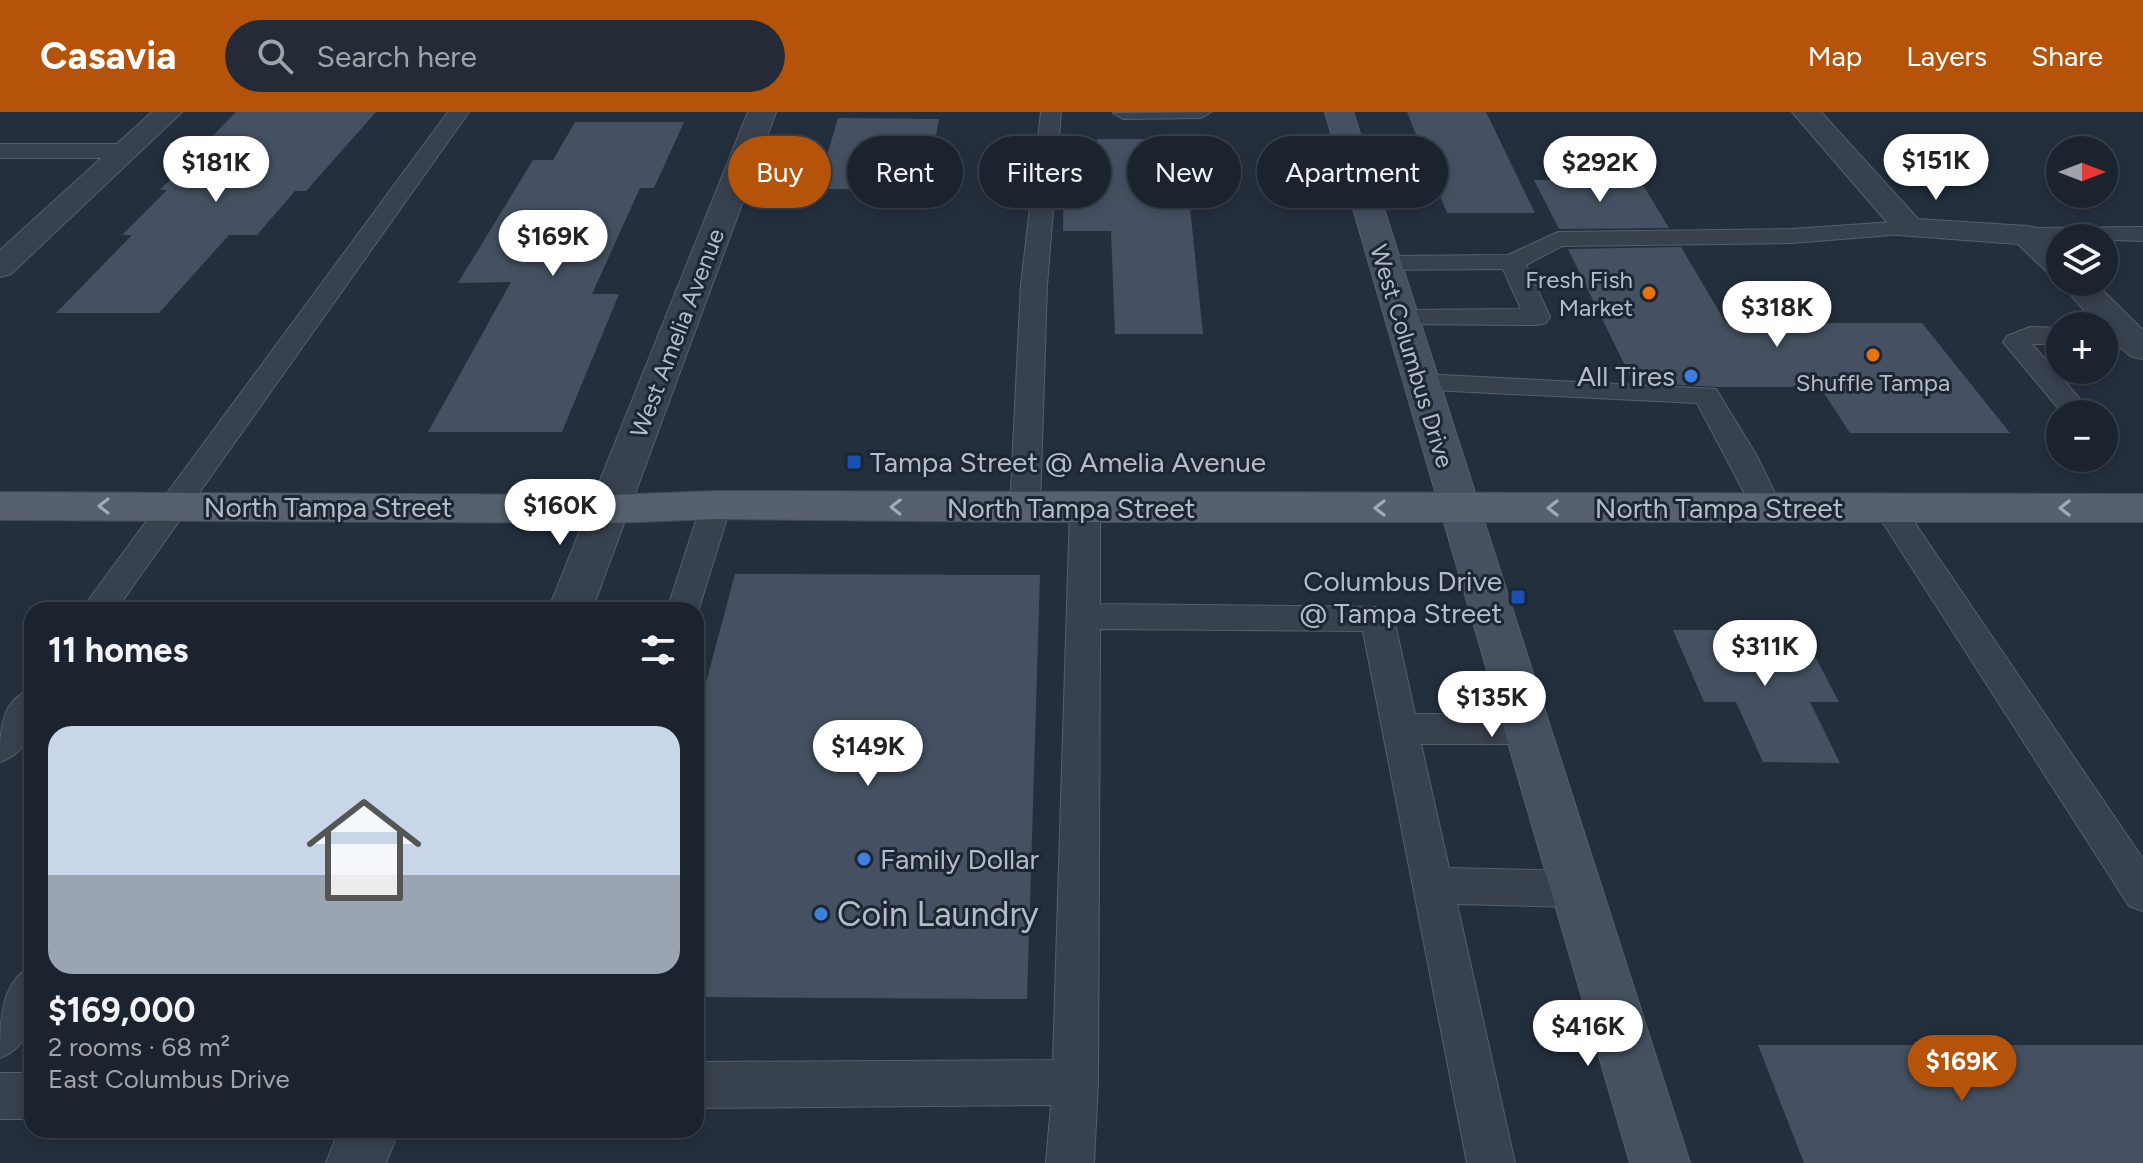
<!DOCTYPE html>
<html lang="en">
<head>
<meta charset="utf-8">
<style>
	body { margin:0; font-family:Figtree,sans-serif; background:#242b36; color:#f1f3f6; height:100vh; display:flex; flex-direction:column; font-size:30px; white-space:nowrap }
	* { box-sizing:border-box; margin:0 }
	p { font-size:26px; color:#a0a4aa }
	.icon { flex:none; width:44px; height:44px; fill:none; stroke:currentColor; stroke-width:2; stroke-linecap:round; stroke-linejoin:round }
	.map { position:relative; flex:1; overflow:hidden }
	.panel { position:absolute; left:24px; top:490px; width:680px; height:536px; display:flex; flex-direction:column; background:#1b232e; border-radius:24px; box-shadow:0 4px 12px #0003,0 0 0 2px #39404a }
	.panel>* { flex:none }
	.top-card { position:absolute; left:728px; top:24px; width:760px; height:72px; display:flex; gap:16px }
	.needle { width:52px; rotate:90deg }
	.buttons { position:absolute; left:2046px; top:24px; display:grid; gap:16px }
	.buttons a { display:grid; place-items:center; width:72px; height:72px; border-radius:50%; background:#1b232e; box-shadow:0 4px 12px #0003,0 0 0 2px #39404a; font-size:40px }
	.price { position:absolute; translate:-50% -68px; padding:0 18px; border-radius:28px; background:#fff; color:#222; font-size:26px; line-height:52px; filter:drop-shadow(0 2px 4px #0008) }
	.price::after { content:''; position:absolute; left:50%; top:48px; width:24px; height:18px; margin-left:-12px; background:inherit; clip-path:polygon(0 0,100% 0,50% 100%) }
	.price.active { background:#b45309; color:#fff }
	ul { padding:0; list-style:none }
	li { display:grid; align-content:center; gap:16px; height:424px; padding:0 24px }
	li+li { border-top:2px solid #39404a }
	li span { display:grid; place-items:center; height:248px; border-radius:24px; color:#555 }
	li>.icon { margin-inline-start:auto }
	span .icon { width:144px; height:144px; fill:#fffc; stroke-width:1 }
	li b { font-size:34px }
	h2 { display:flex; justify-content:space-between; align-items:center; height:96px; padding:0 24px; font-size:34px }
	.pill { padding:0 28px; border-radius:36px; background:#1b232e; box-shadow:0 4px 12px #0003,0 0 0 2px #39404a; font-size:28px; line-height:72px }
	.pill.active { background:#b45309; color:#fff }
	header { display:flex; align-items:center; gap:48px; box-sizing:border-box; height:112px; padding:0 40px; background:#b45309; color:#fff }
	header strong { font-size:38px }
	nav { display:flex; gap:44px; margin-inline-start:auto; font-size:28px }
	.search { width:560px; height:72px; background:#242b36; display:flex; align-items:center; gap:20px; box-sizing:border-box; padding:0 28px; border-radius:44px; color:#a0a4aa; font-size:30px }
	.map>svg:first-child { display:block }
	.building { fill:#455162 }
	.lines { fill:none; stroke-linecap:round; stroke-linejoin:round }
	.lane-casing { stroke:#565f6c; stroke-width:2 }
	.street-casing { stroke:#565f6c; stroke-width:2 }
	.secondary-casing { stroke:#565f6c; stroke-width:2 }
	.primary-casing { stroke:#414a57; stroke-width:2 }
	.lane { fill:#38414e; fill-rule:evenodd }
	.street { fill:#38414e; fill-rule:evenodd }
	.secondary { fill:#465061; fill-rule:evenodd }
	.primary { fill:#56606e; fill-rule:evenodd }
	.oneway { stroke:#a1aab7 }
	.food-dot { fill:#e8710a; stroke:#1d2633; stroke-width:3 }
	.shop-dot { fill:#3f7fe0; stroke:#1d2633; stroke-width:3 }
	.transit-dot { fill:#1a4fb4; stroke:#1d2633; stroke-width:3 }
	.labels { text-anchor:middle; dominant-baseline:central; stroke-width:6; stroke-linejoin:round; paint-order:stroke }
	.far-poi-label { font-size:24px; fill:#b4bcc9; stroke:#1d2633; text-anchor:end }
	.far-street-label { font-size:24px; fill:#b4bcc9; stroke:#1d2633 }
	.poi-label { font-size:28px; fill:#b4bcc9; stroke:#1d2633; text-anchor:end }
	.street-label { font-size:28px; fill:#b4bcc9; stroke:#1d2633 }
	.near-poi-label { font-size:34px; fill:#b4bcc9; stroke:#1d2633; text-anchor:start }
</style>
</head>
<body>
<header>
<strong>Casavia</strong>
<div class="search"><svg class="icon" aria-label="search" viewBox="0 0 24 24"><circle cx="10" cy="10" r="6"/><path d="M15 15l6 6"/></svg>Search here</div>
<nav><a>Map</a><a>Layers</a><a>Share</a></nav>
</header>
<div class="map">
<svg width="2143" height="1051" viewBox="0 0 2143 1051">
	<rect width="100%" height="100%" fill="#242f3e"/>
	<path class="building" d="M 236,0 L 376,0 L 306,79 L 295,79 L 257,123 L 229,123 L 159,201 L 56,201 L 132,123 L 122,123 L 167,78 L 160,78 Z
		M 1407,0 L 1486,0 L 1535,101 L 1447,101 Z
		M 838,6 L 939,7 L 926,77 L 817,77 Z
		M 575,10 L 684,10 L 654,76 L 640,76 L 592,182 L 619,182 L 562,320 L 428,320 L 511,170 L 458,171 L 533,48 L 553,48 Z
		M 1097,27 L 1183,27 L 1203,222 L 1115,222 L 1111,119 L 1063,119 L 1064,61 L 1098,61 Z
		M 1534,68 L 1640,68 L 1669,116 L 1559,117 Z
		M 1681,135 L 1726,211 L 1922,211 L 2010,321 L 1850,321 L 1820,275 L 1717,275 L 1633,270 L 1568,137 Z
		M 735,462 L 1040,463 L 1027,887 L 696,885 L 696,608 Z
		M 1673,518 L 1801,518 L 1839,590 L 1810,590 L 1840,651 L 1763,650 L 1736,590 L 1704,590 Z
		M 1758,933 L 2143,933 L 2143,1051 L 1804,1051 Z"/>
	<g class="lines">
		<defs>
			<path id="lane" d="M 448,0 L 469,0 L 116,498 L 81,498 Z
				M 1041,0 L 1061,0 L 1047,173 L 1040,396 L 1036,403 L 1025,407 L 1014,403 L 1010,396 L 1021,173 Z
				M 1211,0 L 1201,6 L 1123,7 L 1113,1 Z
				M 0,32 L 124,32 L 135,39 L 124,46 L 0,46 Z
				M 1909,109 L 1917,111 L 1921,116 L 1917,121 L 1791,131 L 1562,134 L 1526,153 L 1550,205 L 1546,211 L 1537,213 L 1393,212 L 1389,206 L 1393,200 L 1402,198 L 1521,197 L 1503,157 L 1384,158 L 1375,156 L 1372,151 L 1375,146 L 1384,144 L 1508,143 L 1558,120 L 1791,117 Z
				M 2143,115 L 2143,129 L 2060,126 L 2060,130 L 2019,128 L 2015,123 L 2019,118 L 2027,116 Z
				M 2030,215 L 2060,216 L 2060,232 L 2032,232 L 2093,302 L 2063,302 L 2003,230 L 2007,224 Z
				M 1421,262 L 1716,277 L 1757,344 L 1782,396 L 1778,403 L 1767,407 L 1756,403 L 1697,291 L 1411,277 L 1407,271 L 1411,265 Z
				M 716,383 L 727,386 L 731,393 L 696,506 L 696,498 L 667,498 L 701,393 L 705,386 Z
				M 1085,385 L 1096,389 L 1100,396 L 1100,492 L 1377,495 L 1389,498 L 1394,507 L 1415,602 L 1526,602 L 1539,607 L 1544,617 L 1539,627 L 1526,632 L 1421,632 L 1449,756 L 1575,759 L 1589,764 L 1595,777 L 1589,790 L 1575,795 L 1457,792 L 1515,1051 L 1467,1051 L 1363,519 L 1100,517 L 1098,970 L 1094,1051 L 1046,1051 L 1051,993 L 696,996 L 696,950 L 1053,948 L 1070,396 L 1074,389 Z
				M 1889,385 L 1900,389 L 2143,747 L 2143,799 L 2129,794 L 1878,403 L 1874,396 L 1878,389 Z
				M 32,577 C 32,608 35,638 0,650 C 0,619 0,588 32,577 Z
				M 32,854 C 32,890 39,931 0,946 C 0,910 0,870 32,854 Z
				M 0,961 L 32,961 L 32,1007 L 0,1007 Z"/>
			<path id="street" d="M 152,0 L 182,0 L 11,162 L 0,165 L 0,138 Z
				M 748,0 L 776,0 L 592,498 L 548,498 Z
				M 1792,0 L 1821,0 L 1918,107 L 2027,114 L 2038,116 L 2060,137 L 2060,165 L 2049,162 L 2018,132 L 1898,123 Z
				M 2060,168 L 2094,170 L 2143,218 L 2143,247 C 2139,246 2134,246 2131,244 C 2121,239 2062,176 2060,168 Z
				M 339,1018 L 399,1018 L 386,1051 L 326,1051 Z"/>
			<path id="secondary" d="M 1325,0 L 1353,0 L 1690,1051 L 1630,1051 Z"/>
			<path id="primary" d="M 716,379 L 2143,382 L 2143,410 L 1025,410 L 716,407 L 610,411 L 0,408 L 0,380 L 610,383 Z"/>
		</defs>
		<use href="#lane" class="lane-casing"/>
		<use href="#street" class="street-casing"/>
		<use href="#secondary" class="secondary-casing"/>
		<use href="#primary" class="primary-casing"/>
		<use href="#lane" class="lane"/>
		<use href="#street" class="street"/>
		<use href="#secondary" class="secondary"/>
		<use href="#primary" class="primary"/>
	</g>
	<defs><path id="oneway-chevron" d="M-2-3.5L2.5 0L-2 3.5" fill="none" stroke-width="1.6" stroke-linecap="round" stroke-linejoin="round" transform="scale(2)"/></defs>
	<g class="oneway">
		<use href="#oneway-chevron" transform="translate(104 394) rotate(-180)"/>
		<use href="#oneway-chevron" transform="translate(896 395) rotate(-179)"/>
		<use href="#oneway-chevron" transform="translate(1380 396) rotate(180)"/>
		<use href="#oneway-chevron" transform="translate(1553 396) rotate(180)"/>
		<use href="#oneway-chevron" transform="translate(2065 396) rotate(180)"/>
	</g>
	<g class="food-dot">
		<circle cx="1649" cy="181" r="8"/>
		<circle cx="1873" cy="243" r="8"/>
	</g>
	<g class="shop-dot">
		<circle cx="1691" cy="264" r="8"/>
		<circle cx="864" cy="747" r="8"/>
		<circle cx="821" cy="802" r="8"/>
	</g>
	<g class="transit-dot">
		<rect x="846" y="342" width="16" height="16" rx="4"/>
		<rect x="1510" y="477" width="16" height="16" rx="4"/>
	</g>
	<g class="labels">
		<g class="far-poi-label">
			<text x="1633" y="167">Fresh Fish<tspan x="1633" dy="28">Market</tspan></text>
			<text x="1873" y="270" text-anchor="middle">Shuffle Tampa</text>
		</g>
		<g class="far-street-label">
			<text transform="translate(677 221) rotate(-69)">West Amelia Avenue</text>
			<text transform="translate(1412 244) rotate(73)">West Columbus Drive</text>
		</g>
		<g class="poi-label">
			<text x="1675" y="264">All Tires</text>
			<text x="870" y="350" text-anchor="start">Tampa Street @ Amelia Avenue</text>
			<text x="1502" y="469">Columbus Drive<tspan x="1502" dy="32">@ Tampa Street</tspan></text>
			<text x="880" y="747" text-anchor="start">Family Dollar</text>
		</g>
		<g class="street-label">
			<text x="328" y="395">North Tampa Street</text>
			<text x="1071" y="396">North Tampa Street</text>
			<text x="1719" y="396">North Tampa Street</text>
		</g>
		<g class="near-poi-label">
			<text x="837" y="802">Coin Laundry</text>
		</g>
	</g>
</svg>
<div class="buttons">
<a><svg class="needle" viewBox="-14 -14 28 28"><path d="M0-13l5 13h-10z" fill="#e53935"/><path d="M0 13l5-13h-10z" fill="#a0a4aa"/></svg></a>
<a><svg class="icon" aria-label="layers" viewBox="0 0 24 24"><path d="M12 4l9 5-9 5-9-5zM3 14l9 5 9-5"/></svg></a>
<a>+</a>
<a>−</a>
</div>
<b class="price" style="left:1936px;top:90px">$151K</b>
<b class="price" style="left:216px;top:92px">$181K</b>
<b class="price" style="left:1600px;top:92px">$292K</b>
<b class="price" style="left:553px;top:166px">$169K</b>
<b class="price" style="left:1777px;top:237px">$318K</b>
<b class="price" style="left:560px;top:435px">$160K</b>
<b class="price" style="left:1765px;top:576px">$311K</b>
<b class="price" style="left:1492px;top:627px">$135K</b>
<b class="price" style="left:868px;top:676px">$149K</b>
<b class="price" style="left:1588px;top:956px">$416K</b>
<b class="price active" style="left:1962px;top:991px">$169K</b>
<div class="top-card">
<a class="pill active">Buy</a>
<a class="pill">Rent</a>
<a class="pill">Filters</a>
<a class="pill">New</a>
<a class="pill">Apartment</a>
</div>
<section class="panel">
<h2>11 homes<svg class="icon" aria-label="filters" viewBox="0 0 24 24"><path d="M4 7h16M4 17h16"/><circle cx="9" cy="7" r="2"/><circle cx="15" cy="17" r="2"/></svg></h2>
<ul>
<li><span style="background:linear-gradient(#c9d6e8 60%,#9aa5b1 0)"><svg class="icon" aria-label="home" viewBox="0 0 24 24"><path d="M3 11l9-7 9 7M6 9v11h12V9"/></svg></span><div><b>$169,000</b><p>2 rooms · 68 m²</p><p>East Columbus Drive</p></div></li>
</ul>
</section>
</div>
</body>
</html>
